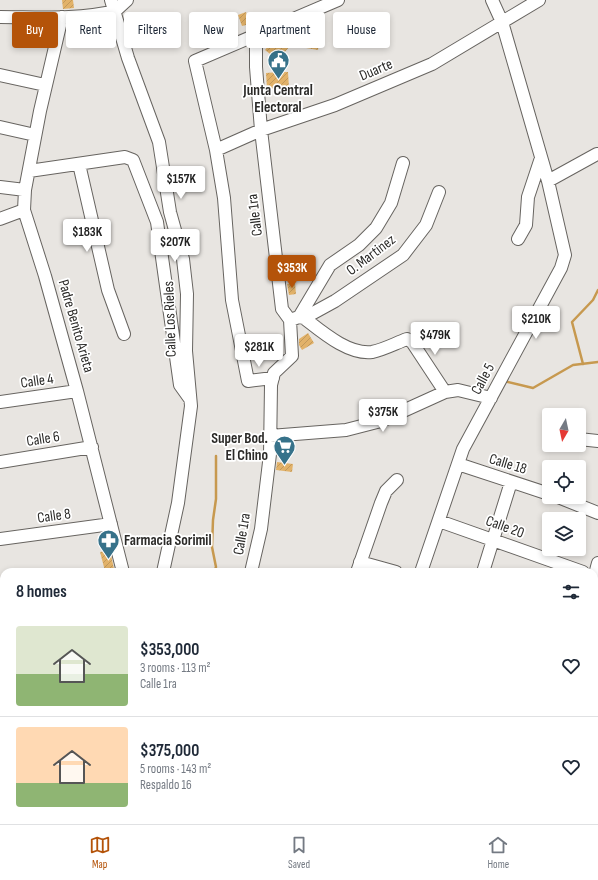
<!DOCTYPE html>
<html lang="en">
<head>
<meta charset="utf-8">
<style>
	body { margin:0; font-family:"Sofia Sans Condensed",sans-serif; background:#f6f6f7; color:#1f2937; height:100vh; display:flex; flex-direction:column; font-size:15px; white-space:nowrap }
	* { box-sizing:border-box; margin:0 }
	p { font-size:13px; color:#747a83 }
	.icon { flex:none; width:22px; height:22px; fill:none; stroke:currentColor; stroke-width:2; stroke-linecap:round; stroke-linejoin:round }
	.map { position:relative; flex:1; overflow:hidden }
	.panel { position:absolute; left:0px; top:568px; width:598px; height:256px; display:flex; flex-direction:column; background:#fff; border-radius:12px 12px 0 0; box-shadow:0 2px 6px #0003 }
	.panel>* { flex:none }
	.hud { position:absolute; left:12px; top:12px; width:574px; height:36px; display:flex; gap:8px }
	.needle { width:26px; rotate:189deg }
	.buttons { position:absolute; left:542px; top:408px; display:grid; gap:8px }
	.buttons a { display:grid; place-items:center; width:44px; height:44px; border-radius:4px; background:#fff; box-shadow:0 2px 6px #0003; font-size:20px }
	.price { position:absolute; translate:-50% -34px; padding:0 9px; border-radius:4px; background:#fff; color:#222; font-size:13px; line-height:26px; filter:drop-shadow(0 1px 2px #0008) }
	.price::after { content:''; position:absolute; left:50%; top:24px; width:12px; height:9px; margin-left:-6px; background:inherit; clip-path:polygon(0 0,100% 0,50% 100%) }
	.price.current { background:#b45309; color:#fff }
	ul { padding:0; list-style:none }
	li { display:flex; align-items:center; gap:12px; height:100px; padding:0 16px }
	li+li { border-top:1px solid #e0e1e3 }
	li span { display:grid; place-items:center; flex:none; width:112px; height:80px; border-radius:4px; color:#555 }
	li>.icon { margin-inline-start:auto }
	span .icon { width:48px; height:48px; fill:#fffc; stroke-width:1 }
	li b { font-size:17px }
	h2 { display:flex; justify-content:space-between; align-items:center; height:48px; padding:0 16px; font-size:17px }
	.chip { padding:0 14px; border-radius:4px; background:#fff; box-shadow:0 2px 6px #0003; font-size:14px; line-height:36px }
	.chip.current { background:#b45309; color:#fff }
	.menu { display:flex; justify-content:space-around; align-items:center; height:56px; border-top:1px solid #e0e1e3; background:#fff; font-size:11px; color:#747a83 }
	.menu a { display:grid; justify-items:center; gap:2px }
	.menu .current { color:#b45309 }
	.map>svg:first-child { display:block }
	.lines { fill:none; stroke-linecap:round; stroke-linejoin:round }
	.stream { stroke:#c7994f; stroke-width:2.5 }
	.building { fill:url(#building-hatch) }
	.minor-casing { stroke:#676460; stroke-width:14 }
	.minor { stroke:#fff; stroke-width:12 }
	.labels { text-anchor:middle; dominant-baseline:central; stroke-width:3.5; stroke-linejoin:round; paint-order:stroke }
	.street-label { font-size:15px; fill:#2b2a28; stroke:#fff }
	.poi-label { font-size:15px; font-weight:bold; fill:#2b2a28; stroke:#fff }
</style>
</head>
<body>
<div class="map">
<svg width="598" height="824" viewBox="0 0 598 824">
	<defs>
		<pattern id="building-hatch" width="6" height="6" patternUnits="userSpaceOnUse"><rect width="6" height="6" fill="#e2b269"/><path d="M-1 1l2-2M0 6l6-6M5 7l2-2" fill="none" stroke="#c2995b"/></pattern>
	</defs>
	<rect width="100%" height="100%" fill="#e8e5e1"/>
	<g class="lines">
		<path class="stream" d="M 583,364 L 572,322 L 593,300 L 598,290
			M 504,381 L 533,388 L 573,365 L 598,362
			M 214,572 L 216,567 L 212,547 L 213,520 L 216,499 L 216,456
			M 172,820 L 175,824"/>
	</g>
	<path class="building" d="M 62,0 L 73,0 L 74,8 L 63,9 Z
		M 246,12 L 250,24 L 242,26 L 238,15 Z
		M 309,23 L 322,25 L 318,50 L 306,48 Z
		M 286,30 L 296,39 L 278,60 L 265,50 L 279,33 Z
		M 40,32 L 50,34 L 49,42 L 38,39 Z
		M 279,72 L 288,72 L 289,88 L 267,89 L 266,73 Z
		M 295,283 L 296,294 L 289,295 L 287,284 Z
		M 308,333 L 314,343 L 302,350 L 299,345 L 299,339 Z
		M 277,462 L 293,464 L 292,472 L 276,470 Z
		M 110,550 L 114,569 L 105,571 L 100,552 Z"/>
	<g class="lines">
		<defs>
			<path id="minor" d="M 111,0 L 128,58 L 159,142 L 170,212 L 183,259 L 187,294 L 186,351 L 191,406 L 178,503 L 163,572
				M 115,11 L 127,0
				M 0,17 C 38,17 77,20 115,11
				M 62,17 L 40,111 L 25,190 L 24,210 L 45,276 L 77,391 L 123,572
				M 0,75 L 45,85
				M 0,127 L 35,135
				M 216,150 L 261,130 L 335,105 L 432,64 L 539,0
				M 79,164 L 108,290 L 124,334
				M 29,171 L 125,157 L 133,160 L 157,222 L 180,385 L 190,399
				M 548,181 L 597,154
				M 0,187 L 25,190
				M 0,219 L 24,210
				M 518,239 L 526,225 L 528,197 L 541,158
				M 299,317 L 330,265 L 359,245 L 376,228 L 391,203 L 403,163
				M 304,318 L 335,301 L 403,255 L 426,225 L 439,192
				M 290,320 L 299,317 L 304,318 C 321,331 348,355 372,352 C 383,350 396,343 407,339 L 412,342 L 445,392
				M 273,378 L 248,381 L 232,300 L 224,198 L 216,150 L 195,61 L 338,0
				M 0,402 L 77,391
				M 270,436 L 346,430 L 381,421 L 445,392 L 458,390 L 491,398
				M 579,439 L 598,441
				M 0,462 L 92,447
				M 458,464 L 549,494
				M 558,497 L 598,513
				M 439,521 L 583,572
				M 0,539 L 111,524
				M 360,562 L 396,572
				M 251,572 L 261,529 L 270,454 L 271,385 L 274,373 L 292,356 L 290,320 L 282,309 L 261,130 L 256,67 L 256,35
				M 357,572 L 381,503 L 386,491 L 397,480
				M 421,572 L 463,449 L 561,268 L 565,255 L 548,181 L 502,22 L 492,0
				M 483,572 L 511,482
				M 594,578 L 598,563
				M 0,600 L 4,600
				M 594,654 L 598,655
				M 594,717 L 598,717
				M 0,719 L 4,719
				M 594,778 L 598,778
				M 40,820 L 40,824
				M 106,824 L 107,820
				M 226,824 L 226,820
				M 291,824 L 291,820
				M 406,824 L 406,820
				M 489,824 L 490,820"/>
		</defs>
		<use href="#minor" class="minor-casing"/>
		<use href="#minor" class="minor"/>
	</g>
	<defs>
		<symbol id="civic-pin" viewBox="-11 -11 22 30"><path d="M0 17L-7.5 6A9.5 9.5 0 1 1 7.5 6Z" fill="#37728a" stroke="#fff"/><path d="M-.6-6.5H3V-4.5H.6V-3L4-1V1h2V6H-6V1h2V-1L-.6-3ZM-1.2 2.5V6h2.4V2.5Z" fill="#fff"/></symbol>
		<symbol id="supermarket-pin" viewBox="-11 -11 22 30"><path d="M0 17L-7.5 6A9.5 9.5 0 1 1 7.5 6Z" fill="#37728a" stroke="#fff"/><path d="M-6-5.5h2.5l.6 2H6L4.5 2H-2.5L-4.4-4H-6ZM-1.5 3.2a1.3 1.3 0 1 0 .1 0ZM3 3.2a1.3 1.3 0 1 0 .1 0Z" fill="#fff"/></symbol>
		<symbol id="pharmacy-pin" viewBox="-11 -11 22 30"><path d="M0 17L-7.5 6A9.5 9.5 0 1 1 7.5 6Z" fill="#37728a" stroke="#fff"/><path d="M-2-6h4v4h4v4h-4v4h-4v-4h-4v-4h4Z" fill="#fff"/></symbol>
	</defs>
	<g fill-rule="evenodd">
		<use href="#civic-pin" x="266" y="48" width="25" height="34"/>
		<use href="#supermarket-pin" x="272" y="434" width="25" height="34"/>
		<use href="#pharmacy-pin" x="96" y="528" width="25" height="34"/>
	</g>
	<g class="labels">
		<g class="street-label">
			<text transform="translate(376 70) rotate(-23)">Duarte</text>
			<text transform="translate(255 215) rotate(-97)">Calle 1ra</text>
			<text transform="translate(371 255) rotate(-37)">O. Martinez</text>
			<text transform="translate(170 319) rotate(-92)">Calle Los Rieles</text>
			<text transform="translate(76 326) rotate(74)">Padre Benito Arieta</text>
			<text transform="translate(483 379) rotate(-62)">Calle 5</text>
			<text transform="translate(37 381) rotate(-8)">Calle 4</text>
			<text transform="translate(43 439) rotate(-9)">Calle 6</text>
			<text transform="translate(508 464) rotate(17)">Calle 18</text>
			<text transform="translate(54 516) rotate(-8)">Calle 8</text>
			<text transform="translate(505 527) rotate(20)">Calle 20</text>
			<text transform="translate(242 534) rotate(-80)">Calle 1ra</text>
		</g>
		<g class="poi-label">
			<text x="278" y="90">Junta Central<tspan x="278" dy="17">Electoral</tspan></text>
			<text x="268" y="438" text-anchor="end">Super Bod.<tspan x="268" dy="17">El Chino</tspan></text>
			<text x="124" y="540" text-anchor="start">Farmacia Sorimil</text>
		</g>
	</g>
</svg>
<div class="buttons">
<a><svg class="needle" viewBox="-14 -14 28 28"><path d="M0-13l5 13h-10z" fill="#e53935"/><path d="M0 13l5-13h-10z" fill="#747a83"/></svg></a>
<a><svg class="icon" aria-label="locate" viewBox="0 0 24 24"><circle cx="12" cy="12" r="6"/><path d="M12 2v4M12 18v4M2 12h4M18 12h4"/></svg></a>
<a><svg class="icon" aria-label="layers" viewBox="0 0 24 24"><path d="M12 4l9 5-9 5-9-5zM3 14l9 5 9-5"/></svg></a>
</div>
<b class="price" style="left:181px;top:200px">$157K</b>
<b class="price" style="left:87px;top:253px">$183K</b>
<b class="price" style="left:175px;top:263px">$207K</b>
<b class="price current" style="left:292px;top:289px">$353K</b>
<b class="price" style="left:536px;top:340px">$210K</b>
<b class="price" style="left:435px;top:356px">$479K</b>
<b class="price" style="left:259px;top:368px">$281K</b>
<b class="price" style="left:383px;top:433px">$375K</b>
<div class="hud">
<a class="chip current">Buy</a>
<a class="chip">Rent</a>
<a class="chip">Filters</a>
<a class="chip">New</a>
<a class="chip">Apartment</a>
<a class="chip">House</a>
</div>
<section class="panel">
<h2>8 homes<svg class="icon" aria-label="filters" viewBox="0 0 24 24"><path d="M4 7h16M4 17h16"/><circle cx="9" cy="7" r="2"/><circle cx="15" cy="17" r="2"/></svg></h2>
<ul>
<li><span style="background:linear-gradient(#dfe7d0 60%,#8fb573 0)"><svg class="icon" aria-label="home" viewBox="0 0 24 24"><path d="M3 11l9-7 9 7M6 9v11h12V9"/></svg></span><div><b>$353,000</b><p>3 rooms · 113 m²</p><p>Calle 1ra</p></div><svg class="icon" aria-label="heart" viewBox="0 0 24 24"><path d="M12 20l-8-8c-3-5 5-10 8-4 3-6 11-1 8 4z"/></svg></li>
<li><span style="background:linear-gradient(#ffd9b3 70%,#8fb573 0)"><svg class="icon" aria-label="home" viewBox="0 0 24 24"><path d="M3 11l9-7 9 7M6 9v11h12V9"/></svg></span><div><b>$375,000</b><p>5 rooms · 143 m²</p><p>Respaldo 16</p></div><svg class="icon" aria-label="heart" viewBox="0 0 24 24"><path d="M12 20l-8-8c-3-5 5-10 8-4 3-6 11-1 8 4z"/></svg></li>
</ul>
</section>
</div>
<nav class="menu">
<a class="current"><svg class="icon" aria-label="map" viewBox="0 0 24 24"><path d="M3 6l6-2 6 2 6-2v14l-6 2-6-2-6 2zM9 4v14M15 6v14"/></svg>Map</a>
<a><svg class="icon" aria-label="saved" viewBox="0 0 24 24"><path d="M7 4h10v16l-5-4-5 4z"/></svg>Saved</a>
<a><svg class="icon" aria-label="home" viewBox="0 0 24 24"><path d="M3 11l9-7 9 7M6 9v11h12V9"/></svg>Home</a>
</nav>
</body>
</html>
